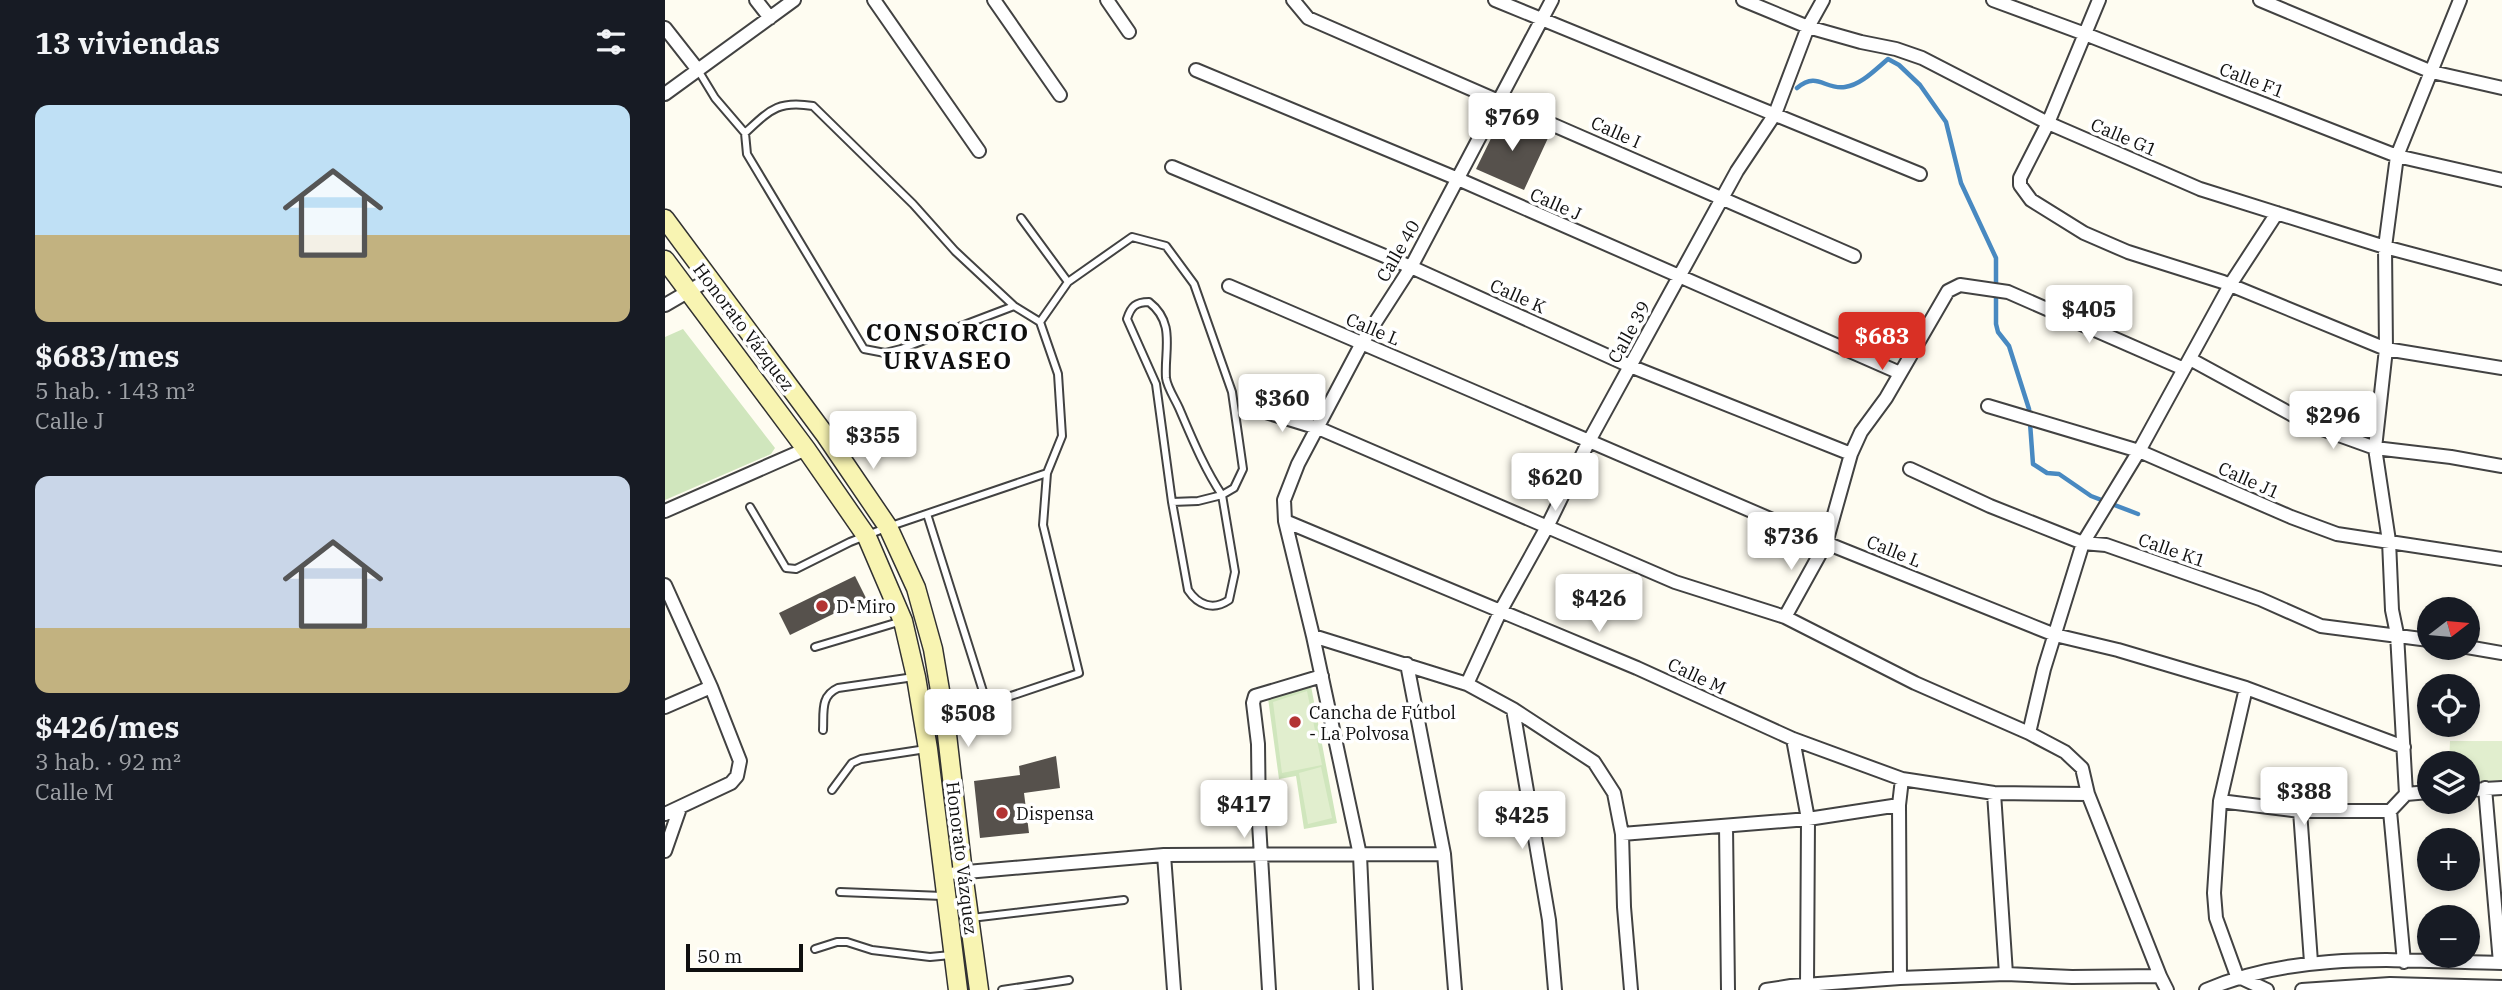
<!DOCTYPE html>
<html lang="es">
<head>
<meta charset="utf-8">
<style>
	body { margin:0; font-family:"IBM Plex Serif",serif; background:#242831; color:#f1f3f6; height:100vh; display:flex; flex-direction:column; font-size:26px; white-space:nowrap }
	* { box-sizing:border-box; margin:0 }
	p { font-size:23px; color:#9ea1a6 }
	.icon { flex:none; width:38px; height:38px; fill:none; stroke:currentColor; stroke-width:2; stroke-linecap:round; stroke-linejoin:round }
	.map { position:relative; flex:1; overflow:hidden }
	.panel { display:flex; flex-direction:column; background:#171b24; width:665px }
	.panel>* { flex:none }
	.needle { width:46px; rotate:74deg }
	.buttons { position:absolute; left:1752px; top:597px; display:grid; gap:14px }
	.buttons a { display:grid; place-items:center; width:63px; height:63px; border-radius:50%; background:#171b24; box-shadow:0 4px 10px #0003; font-size:35px }
	.scale { position:absolute; left:21px; bottom:18px; width:117px; box-sizing:border-box; padding-left:7px; border:4px solid #0f0f0f; border-top:0; font-size:19px; line-height:24px; white-space:nowrap; color:#0f0f0f; -webkit-text-stroke:5px #fff; paint-order:stroke }
	.price { position:absolute; translate:-50% -60px; padding:0 16px; border-radius:7px; background:#fff; color:#222; font-size:23px; line-height:46px; filter:drop-shadow(0 2px 4px #0008) }
	.price::after { content:''; position:absolute; left:50%; top:42px; width:21px; height:16px; margin-left:-10px; background:inherit; clip-path:polygon(0 0,100% 0,50% 100%) }
	.price.on { background:#d93025; color:#fff }
	ul { padding:0; list-style:none }
	li { display:grid; align-content:center; gap:14px; height:371px; padding:0 35px }
	li span { display:grid; place-items:center; height:217px; border-radius:14px; color:#555 }
	li>.icon { margin-inline-start:auto }
	span .icon { width:126px; height:126px; fill:#fffc; stroke-width:1 }
	li b { font-size:30px }
	h2 { display:flex; justify-content:space-between; align-items:center; height:84px; padding:0 35px; font-size:30px }
	main { display:flex; flex:1; min-height:0 }
	.map>svg:first-child { display:block }
	.green { fill:#d0e6bd }
	.pitch { fill:#e1eece }
	.lines { fill:none; stroke-linecap:round; stroke-linejoin:round }
	.stream { stroke:#4889c1; stroke-width:4.5 }
	.building { fill:#56514c }
	.lane-casing { stroke:#424242; stroke-width:10 }
	.street-casing { stroke:#424242; stroke-width:16 }
	.secondary-casing { stroke:#313131; stroke-width:21 }
	.lane { stroke:#fff; stroke-width:6 }
	.street { stroke:#fff; stroke-width:12 }
	.secondary { stroke:#f8f4b2; stroke-width:18 }
	.poi-dot { fill:#b33433; stroke:#fff; stroke-width:2.5 }
	.labels { text-anchor:middle; dominant-baseline:central; stroke-width:7; stroke-linejoin:round; paint-order:stroke }
	.street-label { font-size:18px; fill:#0f0f0f; stroke:#fff }
	.poi-label { font-size:18px; fill:#0f0f0f; stroke:#fff; text-anchor:start }
	.district-label { font-size:24px; font-weight:bold; letter-spacing:2px; fill:#0f0f0f; stroke:#fff }
</style>
</head>
<body>
<main>
<section class="panel">
<h2>13 viviendas<svg class="icon" aria-label="filters" viewBox="0 0 24 24"><path d="M4 7h16M4 17h16"/><circle cx="9" cy="7" r="2"/><circle cx="15" cy="17" r="2"/></svg></h2>
<ul>
<li><span style="background:linear-gradient(#bfe0f5 60%,#c2b280 0)"><svg class="icon" aria-label="home" viewBox="0 0 24 24"><path d="M3 11l9-7 9 7M6 9v11h12V9"/></svg></span><div><b>$683/mes</b><p>5 hab. · 143 m²</p><p>Calle J</p></div></li>
<li><span style="background:linear-gradient(#c9d6e8 70%,#c2b280 0)"><svg class="icon" aria-label="home" viewBox="0 0 24 24"><path d="M3 11l9-7 9 7M6 9v11h12V9"/></svg></span><div><b>$426/mes</b><p>3 hab. · 92 m²</p><p>Calle M</p></div></li>
</ul>
</section>
<div class="map">
<svg width="1837" height="990" viewBox="0 0 1837 990">
	<rect width="100%" height="100%" fill="#fefcf1"/>
	<path class="green" d="M 18,329 L 110,448 L 106,454 L 0,500 L 0,337 Z
		M 646,686 L 672,823 L 639,829 L 631,776 L 614,779 L 603,698 Z"/>
	<path class="pitch" d="M 642,691 L 657,765 L 617,773 L 608,702 Z
		M 1785,741 L 1837,741 L 1837,781 L 1803,781 L 1802,763 L 1784,763 Z
		M 656,767 L 667,818 L 643,824 L 634,773 Z"/>
	<g class="lines">
		<path class="stream" d="M 1132,88 C 1153,71 1159,90 1180,87 C 1196,85 1211,69 1223,59 L 1234,65 L 1255,85 L 1281,122 L 1296,183 L 1331,258 L 1331,324 L 1333,332 L 1344,346 L 1364,409 L 1368,464 L 1382,473 L 1394,474 L 1426,496 L 1473,514"/>
	</g>
	<path class="building" d="M 838,114 L 883,138 L 859,190 L 811,169 Z
		M 190,576 L 201,598 L 125,635 L 114,613 Z
		M 391,756 L 395,788 L 359,793 L 364,833 L 315,838 L 309,781 L 355,775 L 354,766 Z"/>
	<g class="lines">
		<defs>
			<path id="lane" d="M 33,70 L 50,98 L 80,133
				M 356,218 L 403,282
				M 349,306 L 236,349 L 220,353 L 199,349 L 82,154 L 80,133 C 105,110 113,100 148,106 L 248,204 L 290,251 L 349,306 L 375,322 L 393,374 L 397,436 L 382,473
				M 375,322 L 403,282 L 467,237 L 501,246 L 529,284 L 567,392 L 578,469 L 569,488 L 557,495 C 539,468 527,438 514,408 C 510,399 502,387 501,378 C 499,350 511,323 484,302 C 471,302 466,306 462,319 L 491,384 L 507,502 L 523,590 C 533,605 548,611 564,600 L 570,572 L 557,495 L 533,501 L 507,502
				M 85,507 L 121,568 L 131,569 L 185,542 L 223,527 L 382,473 L 378,525 L 414,673 L 322,704 L 262,514
				M 150,647 L 237,621
				M 158,730 C 159,712 155,696 173,688 L 249,677
				M 167,790 L 187,763 L 196,759 L 261,749
				M 175,892 L 278,896
				M 306,918 L 459,900
				M 150,949 L 172,942 L 182,942 L 207,950 L 265,957 L 286,955
				M 337,990 L 404,980"/>
			<path id="street" d="M 91,0 L 105,18
				M 209,0 L 314,151
				M 329,0 L 395,95
				M 442,0 L 464,32
				M 628,0 L 643,18 L 1189,256
				M 830,0 L 1255,174
				M 1078,0 L 1143,27 L 1196,42 L 1231,49 L 1257,58 L 1383,123 L 1535,189 L 1720,247 L 1837,278
				M 1328,0 L 1420,34 L 1732,156 L 1837,180
				M 1434,0 L 1383,123 L 1355,178 L 1355,185 L 1366,200 L 1419,233 L 1463,252 L 1558,282 L 1721,349 L 1837,368
				M 1595,0 L 1767,72 L 1837,88
				M 0,28 L 33,70
				M 531,70 L 793,179 L 1235,373
				M 0,94 L 129,0
				M 507,167 L 746,267 L 965,366 L 1186,454
				M 564,286 L 1161,543 L 1390,635 L 1453,650 L 1581,688 L 1739,747
				M 0,305 L 43,280
				M 1525,359 L 1646,425 L 1710,448 L 1786,457 L 1837,466
				M 1323,406 L 1474,451 L 1626,517 L 1672,534 L 1837,559
				M 591,409 L 653,428 L 1010,582 L 1120,617 L 1250,683 L 1364,733
				M 1245,469 L 1325,506 L 1418,543 L 1441,545 L 1595,599 L 1656,626 L 1764,640
				M 0,511 L 141,449
				M 620,521 L 972,668 L 1128,739 L 1237,779
				M 0,585 L 46,687 L 75,761 L 72,776 L 66,783 L 0,814
				M 1120,617 L 1161,543 L 1186,454 L 1196,432 L 1221,398 L 1283,291 L 1295,285 L 1343,292 L 1519,369
				M 648,636 L 802,684 L 848,709 L 929,762 L 949,793 L 957,834 L 959,907 L 966,990
				M 1802,647 L 1837,653
				M 742,664 L 779,854 L 790,990
				M 802,684 L 836,610 L 882,527 L 924,441 L 1072,171 L 1110,114 L 1143,27 L 1158,0
				M 1581,688 L 1555,801 L 1549,893 L 1551,918 L 1572,976 L 1602,990
				M 0,707 L 46,687
				M 848,709 L 884,920 L 890,990
				M 1128,739 L 1143,819 L 1142,985
				M 1820,788 L 1835,963
				M 1802,790 L 1837,788
				M 1329,793 L 1341,974
				M 1741,794 L 1732,634 L 1727,610 L 1724,541 L 1710,448 L 1721,349 L 1720,247 L 1732,156 L 1795,0
				M 1741,794 L 1764,792
				M 1555,801 L 1635,811 L 1725,811
				M 1234,805 L 1235,978
				M 1635,811 L 1646,962
				M 1061,826 L 1063,990
				M 957,834 L 1143,819 L 1234,805 L 1237,779 L 1329,793 L 1423,794
				M 0,851 L 15,808
				M 499,855 L 509,990
				M 290,873 L 499,855 L 779,854
				M 1739,962 L 1725,811 L 1741,794
				M 604,990 L 594,823 L 593,744 L 588,703 L 590,696 L 657,676
				M 701,990 L 695,855 L 648,636 L 620,521 L 619,500 L 633,464 L 697,343 L 746,267 L 887,0
				M 1101,990 L 1126,986 L 1235,978 L 1341,974 L 1407,977 L 1495,976
				M 1502,990 L 1495,976 L 1423,794 L 1417,768 L 1400,752 L 1364,733 L 1379,669 L 1418,543 L 1474,451 L 1565,285 L 1612,213
				M 1541,990 C 1633,950 1739,961 1837,963
				M 1637,990 L 1725,984 L 1837,987"/>
			<path id="secondary" d="M 0,219 L 161,436 L 223,527 L 251,588 L 268,649 L 281,726 L 298,873 L 314,990
				M 0,260 L 141,449 L 202,537 L 238,621 L 251,677 L 263,749 L 293,990"/>
		</defs>
		<use href="#lane" class="lane-casing"/>
		<use href="#street" class="street-casing"/>
		<use href="#secondary" class="secondary-casing"/>
		<use href="#lane" class="lane"/>
		<use href="#street" class="street"/>
		<use href="#secondary" class="secondary"/>
	</g>
	<g class="poi-dot">
		<circle cx="157" cy="606" r="7"/>
		<circle cx="630" cy="722" r="7"/>
		<circle cx="337" cy="813" r="7"/>
	</g>
	<g class="labels">
		<g class="street-label">
			<text transform="translate(1587 80) rotate(21)">Calle F1</text>
			<text transform="translate(951 132) rotate(24)">Calle I</text>
			<text transform="translate(1459 137) rotate(23)">Calle G1</text>
			<text transform="translate(891 204) rotate(24)">Calle J</text>
			<text transform="translate(733 251) rotate(-60)">Calle 40</text>
			<text transform="translate(853 296) rotate(24)">Calle K</text>
			<text transform="translate(79 327) rotate(53)">Honorato Vázquez</text>
			<text transform="translate(708 329) rotate(23)">Calle L</text>
			<text transform="translate(964 332) rotate(-61)">Calle 39</text>
			<text transform="translate(1584 480) rotate(24)">Calle J1</text>
			<text transform="translate(1507 550) rotate(19)">Calle K1</text>
			<text transform="translate(1229 551) rotate(22)">Calle L</text>
			<text transform="translate(1032 676) rotate(25)">Calle M</text>
			<text transform="translate(297 858) rotate(83)">Honorato Vázquez</text>
		</g>
		<g class="poi-label">
			<text x="171" y="606">D-Miro</text>
			<text x="644" y="712">Cancha de Fútbol<tspan x="644" dy="21">- La Polvosa</tspan></text>
			<text x="351" y="813">Dispensa</text>
		</g>
		<g class="district-label">
			<text x="283" y="332">CONSORCIO<tspan x="283" dy="28">URVASEO</tspan></text>
		</g>
	</g>
</svg>
<div class="buttons">
<a><svg class="needle" viewBox="-14 -14 28 28"><path d="M0-13l5 13h-10z" fill="#e53935"/><path d="M0 13l5-13h-10z" fill="#9ea1a6"/></svg></a>
<a><svg class="icon" aria-label="locate" viewBox="0 0 24 24"><circle cx="12" cy="12" r="6"/><path d="M12 2v4M12 18v4M2 12h4M18 12h4"/></svg></a>
<a><svg class="icon" aria-label="layers" viewBox="0 0 24 24"><path d="M12 4l9 5-9 5-9-5zM3 14l9 5 9-5"/></svg></a>
<a>+</a>
<a>−</a>
</div>
<div class="scale">50 m</div>
<b class="price" style="left:847px;top:153px">$769</b>
<b class="price" style="left:1424px;top:345px">$405</b>
<b class="price on" style="left:1217px;top:372px">$683</b>
<b class="price" style="left:617px;top:434px">$360</b>
<b class="price" style="left:1668px;top:451px">$296</b>
<b class="price" style="left:208px;top:471px">$355</b>
<b class="price" style="left:890px;top:513px">$620</b>
<b class="price" style="left:1126px;top:572px">$736</b>
<b class="price" style="left:934px;top:634px">$426</b>
<b class="price" style="left:303px;top:749px">$508</b>
<b class="price" style="left:1639px;top:827px">$388</b>
<b class="price" style="left:579px;top:840px">$417</b>
<b class="price" style="left:857px;top:851px">$425</b>
</div>
</main>
</body>
</html>
